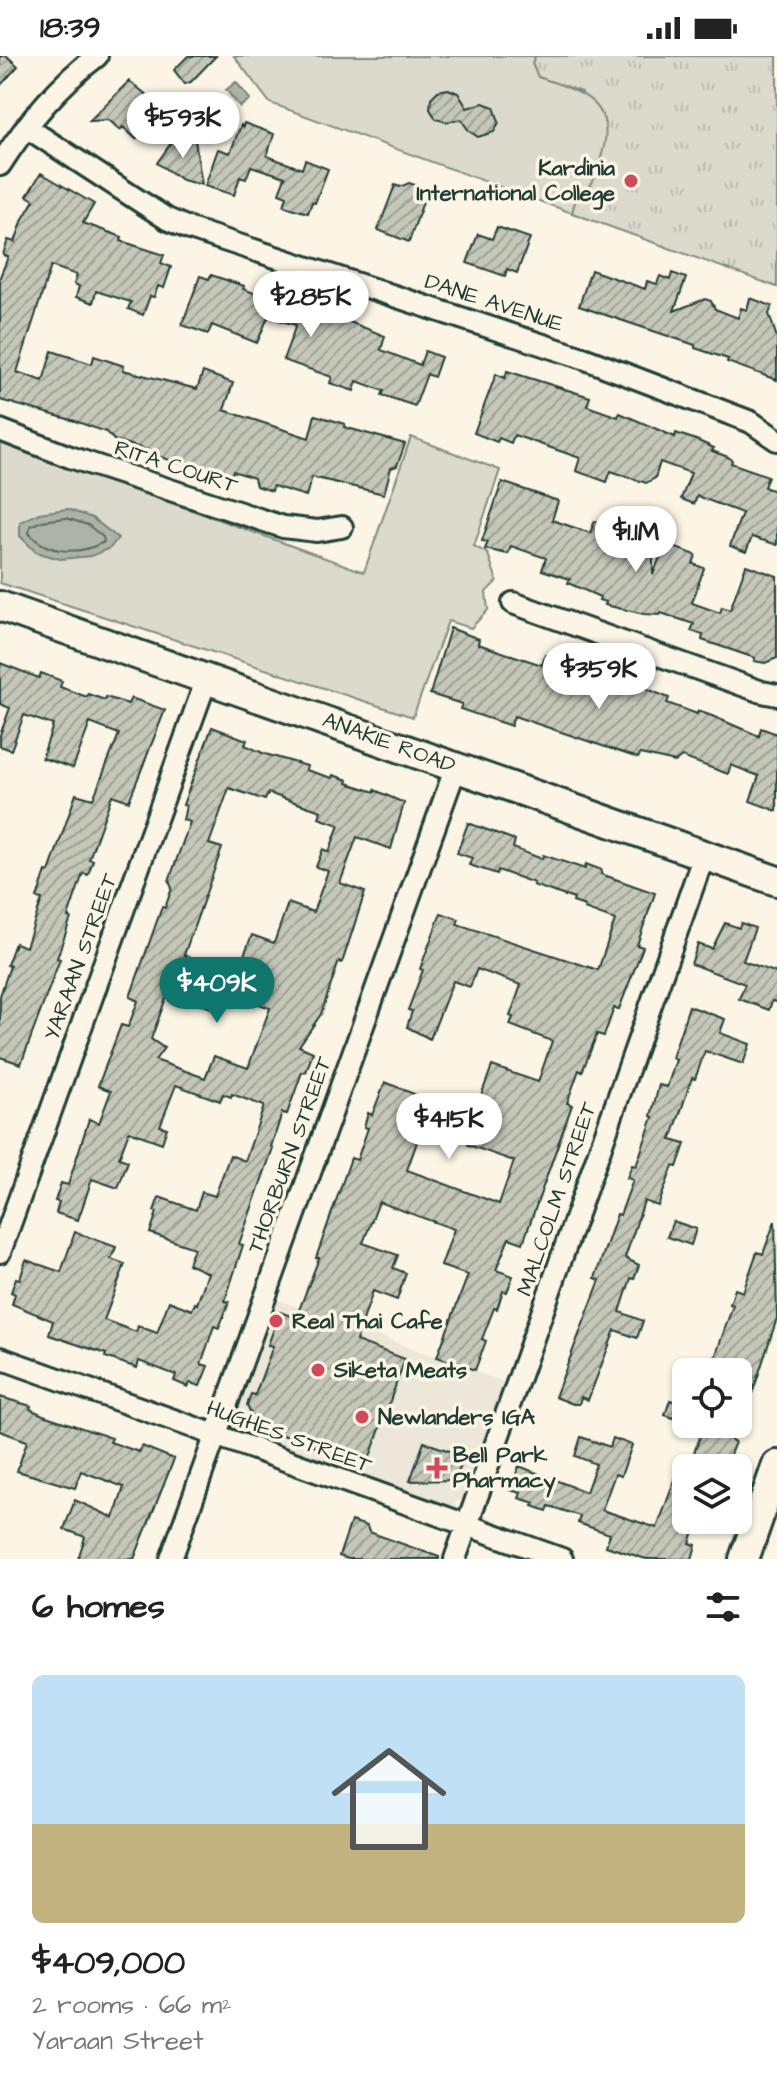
<!DOCTYPE html>
<html lang="en">
<head>
<meta charset="utf-8">
<style>
	body { margin:0; font-family:"Architects Daughter",sans-serif; background:#f6f6f6; color:#222; height:100vh; display:flex; flex-direction:column; font-size:30px; white-space:nowrap }
	* { box-sizing:border-box; margin:0 }
	p { font-size:26px; color:#767676 }
	.icon { flex:none; width:44px; height:44px; fill:none; stroke:currentColor; stroke-width:2; stroke-linecap:round; stroke-linejoin:round }
	.map { position:relative; height:1503px; overflow:hidden }
	.details { display:flex; flex-direction:column; background:#fff; flex:1 }
	.details>* { flex:none }
	.tools { position:absolute; left:672px; top:1302px; display:grid; gap:16px }
	.tools a { display:grid; place-items:center; width:80px; height:80px; border-radius:12px; background:#fff; box-shadow:0 2px 6px #0004; font-size:40px }
	.price { position:absolute; translate:-50% -68px; padding:0 18px; border-radius:28px; background:#fff; color:#222; font-size:26px; line-height:52px; filter:drop-shadow(0 2px 4px #0008) }
	.price::after { content:''; position:absolute; left:50%; top:48px; width:24px; height:18px; margin-left:-12px; background:inherit; clip-path:polygon(0 0,100% 0,50% 100%) }
	.price.active { background:#0f766e; color:#fff }
	ul { padding:0; list-style:none }
	li { display:grid; align-content:center; gap:16px; height:424px; padding:0 32px }
	li+li { border-top:2px solid #e0e0e0 }
	li span { display:grid; place-items:center; height:248px; border-radius:12px; color:#555 }
	li>.icon { margin-inline-start:auto }
	span .icon { width:144px; height:144px; fill:#fffc; stroke-width:1 }
	li b { font-size:34px }
	h2 { display:flex; justify-content:space-between; align-items:center; height:96px; padding:0 32px; font-size:34px }
	.status { display:flex; justify-content:space-between; align-items:center; height:56px; padding:0 40px; background:#fff; direction:ltr }
	.status svg { height:22px; fill:currentColor }
	.map>svg:first-child { display:block }
	.built { fill:#ece7d8 }
	.grass { fill:url(#grass-tufts); stroke:#7e8c80; stroke-width:2 }
	.green { fill:#dcdacc; stroke:#7e8c80; stroke-width:2 }
	.water { fill:#aeb3a7; stroke:#758479; stroke-width:2 }
	.lines { fill:none; stroke-linecap:round; stroke-linejoin:round }
	.shore { stroke:#586c62; stroke-width:2 }
	.building { fill:url(#building-hatch); stroke:#1f3d34; stroke-width:2; fill-rule:evenodd }
	.street-casing { stroke:#1f3d34; stroke-width:26 }
	.secondary-casing { stroke:#1f3d34; stroke-width:34 }
	.street { stroke:#fcf5e5; stroke-width:20 }
	.secondary { stroke:#fcf5e5; stroke-width:28 }
	.poi-dot { fill:#d1495b; stroke:#fcf5e5; stroke-width:3 }
	.labels { text-anchor:middle; dominant-baseline:central; stroke-width:7; stroke-linejoin:round; paint-order:stroke }
	.poi-label { font-size:22px; font-weight:bold; fill:#1f3d34; stroke:#fcf5e5; text-anchor:start }
	.street-label { font-size:22px; fill:#1f3d34; stroke:#fcf5e5 }
</style>
</head>
<body>
<div class="status"><b>18:39</b><svg viewBox="0 0 49 12"><path d="M0 12V9h3v3zM5 12V6h3v6zM10 12V3h3v9zM15 12V0h3v12zM26 1h20v11H26zM47 4h2v5h-2z"/></svg></div>
<div class="map">
<svg width="777" height="1503" viewBox="0 0 777 1503">
	<defs>
		<pattern id="grass-tufts" width="24" height="20" patternUnits="userSpaceOnUse" patternTransform="scale(2)"><rect width="24" height="20" fill="#dcdacc"/><path d="M3 7l-1-3M5 7V3M7 7l1-3M15 17l-1-3M17 17v-4M19 17l1-3" fill="none" stroke="#bcbcb0"/></pattern>
		<pattern id="building-hatch" width="6" height="6" patternUnits="userSpaceOnUse" patternTransform="scale(2)"><rect width="6" height="6" fill="#c5c7b9"/><path d="M-1 1l2-2M0 6l6-6M5 7l2-2" fill="none" stroke="#9fa397"/></pattern>
	</defs>
	<rect width="100%" height="100%" fill="#fcf5e5"/>
	<filter id="ink" filterUnits="userSpaceOnUse"><feTurbulence type="fractalNoise" baseFrequency=".0125" numOctaves="2"/><feDisplacementMap in="SourceGraphic" scale="16" xChannelSelector="R" yChannelSelector="G"/><feConvolveMatrix kernelMatrix="1 2 1 2 8 2 1 2 1" color-interpolation-filters="sRGB"/></filter>
	<g filter="url(#ink)">
		<path class="built" d="M 273,1242 L 507,1327 L 465,1441 L 450,1450 L 426,1447 L 421,1441 L 259,1383 L 251,1384 L 239,1377 L 233,1366 L 234,1357 Z"/>
		<path class="grass" d="M 535,0 L 777,0 L 777,231 L 572,157 L 575,141 L 595,122 L 582,36 L 538,21 L 532,8 Z"/>
		<path class="green" d="M 234,0 L 535,0 L 532,8 L 538,21 C 579,35 618,45 602,98 C 600,105 598,115 595,122 C 585,138 577,133 572,157 L 270,47 Z
			M 411,381 L 500,414 L 474,490 L 488,498 L 497,525 L 486,536 L 488,554 L 471,572 L 448,565 L 413,661 L 0,527 L 0,385 L 364,516 Z"/>
		<path class="water" d="M 236,26 L 250,43 L 240,51 L 226,34 Z
			M 67,453 L 92,462 L 118,482 L 110,492 L 91,500 L 60,503 L 36,496 L 20,480 L 20,466 L 39,457 Z"/>
		<g class="lines">
			<path class="shore" d="M 66,462 L 88,469 L 103,481 L 104,486 C 79,499 48,499 29,477 L 30,470 L 42,465 Z"/>
		</g>
		<path class="building" d="M 0,0 L 7,0 L 18,10 L 0,30 Z
			M 188,0 L 216,0 L 191,26 L 185,28 L 174,14 Z
			M 129,25 L 151,42 L 135,57 L 148,70 L 136,83 L 123,71 L 120,74 L 109,64 L 89,65 Z
			M 448,33 L 458,37 L 467,52 L 483,47 L 494,51 L 499,66 L 494,76 L 478,81 L 469,75 L 461,63 L 446,66 L 436,63 L 430,53 L 431,42 L 438,35 Z
			M 244,67 L 274,78 L 267,100 L 302,113 L 305,104 L 328,113 L 315,147 L 312,146 L 308,157 L 284,150 L 287,140 L 279,137 L 285,121 L 251,110 L 246,123 L 240,121 L 234,139 L 205,130 L 218,93 L 230,97 L 241,69 L 243,71 Z
			M 194,78 L 202,129 L 182,124 L 157,107 L 176,80 L 181,83 Z
			M 41,117 L 94,148 L 83,167 L 122,181 L 121,185 L 164,199 L 161,207 L 171,211 L 164,232 L 158,230 L 154,241 L 150,240 L 143,259 L 128,253 L 131,246 L 96,235 L 93,247 L 76,241 L 79,230 L 74,228 L 77,219 L 51,210 L 17,316 L 43,325 L 52,295 L 92,308 L 94,300 L 124,310 L 123,314 L 197,333 L 203,316 L 233,327 L 224,354 L 309,382 L 315,359 L 345,368 L 344,371 L 405,388 L 397,410 L 391,412 L 384,438 L 312,421 L 306,440 L 273,430 L 272,435 L 256,430 L 254,422 L 233,415 L 231,421 L 191,407 L 190,410 L 146,397 L 147,394 L 114,384 L 106,376 L 75,365 L 0,344 L 0,221 L 8,201 L 3,199 L 8,184 L 15,186 L 23,163 L 34,144 L 27,140 Z
			M 409,127 L 415,129 L 419,138 L 425,140 L 409,186 L 378,174 L 395,129 L 400,131 Z
			M 497,171 L 530,182 L 517,217 L 507,213 L 505,220 L 467,207 L 478,178 L 492,183 Z
			M 591,214 L 645,233 L 647,225 L 657,228 L 660,220 L 670,224 L 672,217 L 686,222 L 674,255 L 705,243 L 711,245 L 715,253 L 738,262 L 741,252 L 747,254 L 750,242 L 772,250 L 769,258 L 777,282 L 777,324 L 727,306 L 728,303 L 695,292 L 695,289 L 579,250 Z
			M 211,219 L 244,230 L 243,233 L 273,244 L 275,240 L 320,254 L 385,280 L 381,294 L 420,309 L 425,295 L 441,301 L 434,321 L 427,318 L 415,350 L 382,339 L 384,335 L 357,325 L 354,335 L 330,327 L 332,321 L 283,304 L 296,269 L 268,261 L 257,287 L 212,269 L 208,278 L 182,269 L 200,220 L 209,223 Z
			M 507,315 L 590,341 L 587,350 L 618,361 L 620,357 L 675,381 L 676,377 L 696,384 L 714,392 L 712,395 L 728,401 L 732,404 L 731,407 L 768,420 L 764,431 L 777,436 L 777,489 L 752,481 L 746,496 L 730,490 L 742,457 L 697,440 L 694,448 L 681,443 L 691,417 L 660,406 L 655,422 L 646,427 L 611,415 L 607,426 L 576,415 L 580,402 L 514,379 L 511,387 L 499,382 L 497,386 L 474,377 L 496,318 L 505,322 Z
			M 502,426 L 558,445 L 552,464 L 590,477 L 595,465 L 609,470 L 607,475 L 653,492 L 653,519 L 665,488 L 696,499 L 693,508 L 704,512 L 692,547 L 720,557 L 722,551 L 730,554 L 746,509 L 777,520 L 777,602 L 765,607 L 754,605 L 755,602 L 702,584 L 703,579 L 691,575 L 694,568 L 661,557 L 660,559 L 644,558 L 605,549 L 606,546 L 599,544 L 600,541 L 568,527 L 570,523 L 542,514 L 546,502 L 511,490 L 508,498 L 485,493 L 488,486 L 482,485 Z
			M 450,572 L 479,583 L 478,588 L 542,609 L 545,599 L 638,629 L 669,642 L 667,647 L 697,658 L 698,655 L 712,660 L 759,680 L 761,672 L 777,678 L 777,755 L 750,745 L 759,720 L 731,709 L 728,718 L 682,701 L 675,706 L 640,698 L 638,702 L 514,660 L 511,670 L 460,653 L 462,648 L 430,638 Z
			M 0,607 L 39,622 L 41,617 L 62,625 L 60,631 L 87,641 L 88,638 L 105,644 L 106,641 L 128,648 L 131,642 L 165,654 L 129,745 L 112,739 L 89,803 L 93,804 L 88,819 L 83,817 L 68,861 L 71,862 L 57,902 L 60,903 L 21,1008 L 0,1001 L 0,940 L 10,910 L 7,909 L 15,887 L 26,891 L 42,843 L 37,842 L 46,815 L 49,816 L 76,738 L 93,743 L 119,678 L 90,667 L 73,712 L 42,702 L 53,669 L 24,659 L 11,694 L 0,690 L 0,679 L 10,652 L 0,648 Z
			M 212,671 L 247,684 L 245,689 L 265,698 L 307,710 L 306,714 L 332,722 L 333,719 L 348,724 L 347,727 L 375,736 L 375,734 L 404,747 L 391,793 L 357,781 L 340,827 L 365,836 L 342,907 L 339,905 L 321,958 L 299,990 L 313,996 L 306,1016 L 302,1016 L 287,1058 L 282,1057 L 271,1091 L 273,1092 L 239,1188 L 243,1189 L 225,1245 L 229,1246 L 219,1272 L 214,1270 L 201,1308 L 208,1310 L 200,1330 L 190,1327 L 188,1331 L 174,1325 L 176,1319 L 139,1305 L 137,1312 L 105,1301 L 106,1298 L 49,1279 L 53,1265 L 12,1248 L 15,1238 L 11,1236 L 16,1222 L 20,1223 L 26,1204 L 61,1216 L 75,1176 L 116,1191 L 111,1203 L 125,1208 L 104,1264 L 136,1276 L 138,1270 L 157,1277 L 169,1245 L 192,1254 L 195,1247 L 197,1248 L 208,1217 L 188,1208 L 194,1192 L 150,1177 L 157,1156 L 154,1155 L 159,1141 L 196,1154 L 202,1136 L 215,1140 L 230,1099 L 245,1105 L 264,1050 L 232,1038 L 231,1041 L 223,1038 L 220,1045 L 176,1029 L 160,1070 L 167,1072 L 162,1087 L 129,1075 L 119,1102 L 128,1105 L 118,1132 L 92,1123 L 78,1164 L 56,1157 L 59,1146 L 55,1145 L 61,1127 L 68,1129 L 89,1063 L 99,1067 L 111,1035 L 98,1030 L 121,969 L 128,971 L 138,945 L 130,941 L 162,851 L 165,852 L 172,832 L 169,825 L 190,766 L 183,764 L 186,750 L 183,749 ZM 229,732 L 265,744 L 268,737 L 321,755 L 319,762 L 339,769 L 329,796 L 323,793 L 316,811 L 328,815 L 313,856 L 288,847 L 274,887 L 252,879 L 242,904 L 260,911 L 248,944 L 270,952 L 248,1012 L 214,1000 L 205,1022 L 155,1004 L 164,992 L 151,983 L 173,923 L 198,939 L 195,946 L 214,953 L 227,917 L 184,899 L 222,792 L 209,788 Z
			M 468,767 L 515,784 L 513,792 L 542,803 L 543,799 L 585,813 L 586,808 L 602,814 L 601,818 L 655,837 L 637,889 L 643,891 L 619,953 L 614,952 L 604,980 L 597,978 L 582,1016 L 579,1014 L 567,1047 L 572,1049 L 523,1187 L 509,1182 L 496,1214 L 513,1220 L 507,1236 L 503,1235 L 497,1253 L 494,1252 L 482,1283 L 486,1285 L 475,1314 L 437,1301 L 468,1219 L 441,1210 L 454,1173 L 379,1146 L 363,1187 L 398,1199 L 393,1212 L 406,1217 L 397,1244 L 373,1235 L 356,1285 L 405,1303 L 367,1409 L 257,1370 L 247,1349 L 251,1338 L 255,1339 L 273,1290 L 268,1289 L 280,1256 L 296,1262 L 319,1202 L 316,1202 L 351,1102 L 357,1104 L 368,1072 L 364,1071 L 368,1057 L 372,1059 L 385,1026 L 431,1045 L 428,1053 L 432,1055 L 426,1073 L 422,1072 L 407,1114 L 499,1148 L 514,1105 L 468,1089 L 477,1065 L 472,1064 L 492,1010 L 538,1026 L 552,985 L 510,969 L 513,961 L 510,960 L 521,929 L 477,913 L 470,931 L 453,925 L 430,983 L 407,971 L 412,955 L 408,954 L 423,914 L 420,913 L 441,857 L 459,863 L 457,868 L 598,914 L 615,864 L 584,853 L 585,850 L 573,846 L 574,843 L 533,829 L 534,827 L 498,814 L 497,818 L 469,809 L 472,802 L 457,797 Z
			M 725,867 L 739,872 L 741,867 L 755,872 L 743,905 L 777,917 L 777,946 L 772,945 L 769,954 L 739,943 L 745,928 L 691,908 L 698,888 L 712,893 Z
			M 689,950 L 725,963 L 720,977 L 750,988 L 743,1008 L 705,995 L 695,1023 L 692,1022 L 671,1084 L 685,1088 L 677,1111 L 673,1110 L 658,1150 L 644,1145 L 625,1202 L 639,1209 L 634,1223 L 631,1222 L 620,1256 L 643,1265 L 637,1282 L 615,1274 L 588,1344 L 581,1341 L 579,1348 L 573,1348 L 555,1341 L 600,1224 L 595,1222 L 617,1158 L 620,1159 L 633,1124 L 627,1122 L 632,1109 L 636,1110 L 653,1061 L 651,1060 L 659,1029 L 667,1031 L 676,1004 L 672,1002 Z
			M 673,1165 L 696,1173 L 691,1189 L 667,1181 Z
			M 775,1165 L 777,1262 L 740,1375 L 738,1375 L 738,1315 L 713,1307 L 733,1249 L 730,1248 L 735,1233 L 743,1236 L 757,1196 L 763,1198 Z
			M 0,1341 L 31,1350 L 30,1353 L 43,1359 L 112,1382 L 110,1386 L 139,1396 L 142,1390 L 174,1403 L 134,1503 L 78,1503 L 85,1481 L 64,1473 L 75,1444 L 114,1462 L 124,1431 L 81,1415 L 75,1432 L 17,1415 L 27,1385 L 0,1375 Z
			M 670,1344 L 686,1349 L 686,1366 L 665,1359 Z
			M 705,1368 L 721,1368 L 735,1373 L 731,1384 L 735,1386 L 728,1404 L 722,1402 L 718,1412 L 688,1412 Z
			M 581,1381 L 610,1391 L 613,1382 L 632,1389 L 621,1420 L 615,1418 L 602,1454 L 657,1472 L 684,1399 L 686,1399 L 686,1464 L 698,1464 L 690,1487 L 696,1489 L 692,1503 L 646,1503 L 606,1490 L 610,1478 L 578,1467 L 580,1460 L 549,1450 L 547,1455 L 533,1450 L 535,1447 L 519,1442 L 521,1437 L 510,1434 L 519,1410 L 586,1436 L 596,1408 L 575,1400 Z
			M 424,1386 L 464,1400 L 456,1424 L 410,1425 Z
			M 351,1465 L 367,1470 L 369,1476 L 439,1501 L 439,1503 L 348,1503 L 339,1500 Z"/>
		<g class="lines">
			<defs>
				<path id="street" d="M 26,71 L 167,163 L 190,173 L 583,302 L 751,366 L 777,384
					M 0,109 C 26,68 57,30 97,0
					M 0,374 L 70,401 L 283,471 L 317,475 L 342,471
					M 513,547 L 762,636 L 777,639
					M 0,1196 L 207,622
					M 0,1302 L 562,1503
					M 171,1503 L 456,711
					M 455,1503 L 704,799"/>
				<path id="secondary" d="M 0,550 L 777,825
					M 744,1503 L 777,1409"/>
			</defs>
			<use href="#street" class="street-casing"/>
			<use href="#secondary" class="secondary-casing"/>
			<use href="#street" class="street"/>
			<use href="#secondary" class="secondary"/>
		</g>
	</g>
	<g class="poi-dot">
		<circle cx="631" cy="125" r="8"/>
		<circle cx="276" cy="1265" r="8"/>
		<circle cx="318" cy="1314" r="8"/>
		<circle cx="362" cy="1361" r="8"/>
		<path d="M433 1400h8v8h8v8h-8v8h-8v-8h-8v-8h8z"/>
	</g>
	<g class="labels">
		<g class="poi-label">
			<text x="615" y="112" text-anchor="end">Kardinia<tspan x="615" dy="25">International College</tspan></text>
			<text x="292" y="1265">Real Thai Cafe</text>
			<text x="334" y="1314">Siketa Meats</text>
			<text x="378" y="1361">Newlanders IGA</text>
			<text x="453" y="1399">Bell Park<tspan x="453" dy="25">Pharmacy</tspan></text>
		</g>
		<g class="street-label">
			<text transform="translate(494 247) rotate(18)">DANE AVENUE</text>
			<text transform="translate(176 411) rotate(18)">RITA COURT</text>
			<text transform="translate(389 687) rotate(20)">ANAKIE ROAD</text>
			<text transform="translate(81 901) rotate(-70)">YARAAN STREET</text>
			<text transform="translate(290 1099) rotate(-70)">THORBURN STREET</text>
			<text transform="translate(557 1143) rotate(-71)">MALCOLM STREET</text>
			<text transform="translate(289 1381) rotate(20)">HUGHES STREET</text>
		</g>
	</g>
</svg>
<div class="tools">
<a><svg class="icon" aria-label="locate" viewBox="0 0 24 24"><circle cx="12" cy="12" r="6"/><path d="M12 2v4M12 18v4M2 12h4M18 12h4"/></svg></a>
<a><svg class="icon" aria-label="layers" viewBox="0 0 24 24"><path d="M12 4l9 5-9 5-9-5zM3 14l9 5 9-5"/></svg></a>
</div>
<b class="price" style="left:183px;top:104px">$593K</b>
<b class="price" style="left:311px;top:283px">$285K</b>
<b class="price" style="left:636px;top:518px">$1.1M</b>
<b class="price" style="left:599px;top:655px">$359K</b>
<b class="price active" style="left:217px;top:969px">$409K</b>
<b class="price" style="left:449px;top:1105px">$415K</b>
</div>
<section class="details">
<h2>6 homes<svg class="icon" aria-label="filters" viewBox="0 0 24 24"><path d="M4 7h16M4 17h16"/><circle cx="9" cy="7" r="2"/><circle cx="15" cy="17" r="2"/></svg></h2>
<ul>
<li><span style="background:linear-gradient(#bfe0f5 60%,#c2b280 0)"><svg class="icon" aria-label="home" viewBox="0 0 24 24"><path d="M3 11l9-7 9 7M6 9v11h12V9"/></svg></span><div><b>$409,000</b><p>2 rooms · 66 m²</p><p>Yaraan Street</p></div></li>
</ul>
</section>
</body>
</html>
